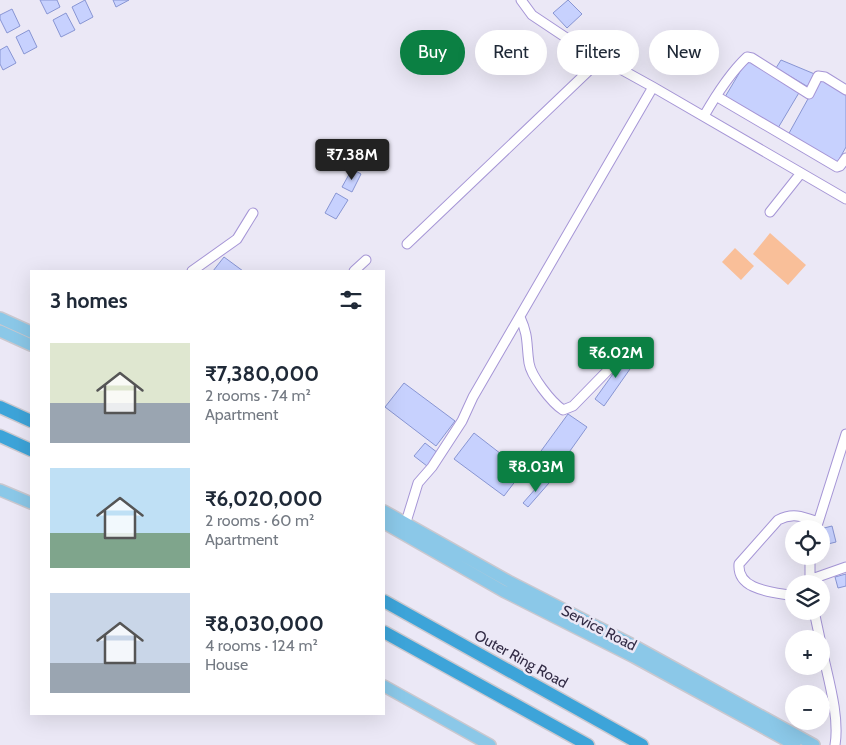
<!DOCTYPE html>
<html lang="en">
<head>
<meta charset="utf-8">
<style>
	body { margin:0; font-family:Cabin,sans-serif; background:#f6f6f7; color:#1f2937; height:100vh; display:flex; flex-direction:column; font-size:19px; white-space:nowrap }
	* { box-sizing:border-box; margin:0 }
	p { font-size:16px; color:#747a83 }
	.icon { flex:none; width:28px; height:28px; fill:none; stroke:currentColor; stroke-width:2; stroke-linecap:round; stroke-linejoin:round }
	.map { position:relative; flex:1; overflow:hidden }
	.details { position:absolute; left:30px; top:270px; width:355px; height:445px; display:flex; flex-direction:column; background:#fff; border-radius:0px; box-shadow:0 5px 20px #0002 }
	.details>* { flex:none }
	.banner { position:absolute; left:400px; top:30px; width:370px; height:45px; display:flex; gap:10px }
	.buttons { position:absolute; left:785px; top:520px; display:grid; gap:10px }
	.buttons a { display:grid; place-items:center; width:45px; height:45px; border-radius:50%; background:#fff; box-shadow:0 5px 20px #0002; font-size:25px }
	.price { position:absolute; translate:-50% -42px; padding:0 11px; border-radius:5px; background:#0b8043; color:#fff; font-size:16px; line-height:32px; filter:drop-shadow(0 1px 2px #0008) }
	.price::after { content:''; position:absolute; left:50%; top:30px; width:15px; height:11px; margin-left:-8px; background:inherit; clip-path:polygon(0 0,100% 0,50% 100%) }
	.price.active { background:#222; color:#fff }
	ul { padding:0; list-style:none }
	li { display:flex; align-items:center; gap:15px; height:125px; padding:0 20px }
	li span { display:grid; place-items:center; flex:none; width:140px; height:100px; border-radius:0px; color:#555 }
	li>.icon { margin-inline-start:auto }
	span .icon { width:60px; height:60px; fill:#fffc; stroke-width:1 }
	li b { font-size:21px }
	h2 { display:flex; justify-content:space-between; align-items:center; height:60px; padding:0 20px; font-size:21px }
	.tag { padding:0 18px; border-radius:22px; background:#fff; box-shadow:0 5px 20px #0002; font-size:18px; line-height:45px }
	.tag.active { background:#0b8043; color:#fff }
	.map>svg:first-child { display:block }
	.green { fill:#f9bf99 }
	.building { fill:#c7d1fe; stroke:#8895d3 }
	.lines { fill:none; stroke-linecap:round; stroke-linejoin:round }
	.minor-casing { stroke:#a696d6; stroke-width:11 }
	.major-casing { stroke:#cac8cf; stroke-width:14 }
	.highway-casing { stroke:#cac8cf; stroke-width:15 }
	.minor { stroke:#fff; stroke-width:9 }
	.major { stroke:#8bc8e8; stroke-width:11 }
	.highway { stroke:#3da4d9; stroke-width:12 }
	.labels { text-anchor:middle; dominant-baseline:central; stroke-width:5; stroke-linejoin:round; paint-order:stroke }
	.street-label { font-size:15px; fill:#322b45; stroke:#ebe8f6 }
</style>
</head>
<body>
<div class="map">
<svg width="846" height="745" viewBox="0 0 846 745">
	<rect width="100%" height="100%" fill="#ebe8f6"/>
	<path class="green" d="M 770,233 L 806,265 L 788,285 L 753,254 Z
		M 735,248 L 754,266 L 741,280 L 722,262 Z"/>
	<path class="building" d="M 40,0 L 57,0 L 60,7 L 47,14 Z
		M 85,0 L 93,17 L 80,24 L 72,7 Z
		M 113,0 L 129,0 L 116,7 Z
		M 568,0 L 582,14 L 567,28 L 553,13 Z
		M 12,9 L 20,26 L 7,33 L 0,19 L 0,15 Z
		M 66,13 L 75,30 L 61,37 L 53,20 Z
		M 29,30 L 37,47 L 24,54 L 16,37 Z
		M 7,46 L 16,63 L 3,70 L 0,64 L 0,50 Z
		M 747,60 L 800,91 L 778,128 L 725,97 Z
		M 781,60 L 817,75 L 810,88 L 776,68 Z
		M 819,79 L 846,94 L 846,147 L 837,163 L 788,135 Z
		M 352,169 L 361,174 L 352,192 L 342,187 Z
		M 336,193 L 348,200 L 336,219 L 325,213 Z
		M 224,257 L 243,271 L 213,271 Z
		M 628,353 L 637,359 L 604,406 L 595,399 Z
		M 404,383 L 455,421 L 436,446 L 385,407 Z
		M 568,414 L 587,427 L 550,479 L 539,472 L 542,468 L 533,462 Z
		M 474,433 L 523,471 L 504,496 L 454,459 Z
		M 425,443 L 438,453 L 427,466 L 414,456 Z
		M 544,479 L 549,483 L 528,507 L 523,503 Z
		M 832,526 L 836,542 L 828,544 L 824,528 Z
		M 846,574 L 846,586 L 838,588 L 835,577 Z"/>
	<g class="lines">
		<defs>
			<path id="minor" d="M 521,0 L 532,15 L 577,45 L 653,87 L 846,199
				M 716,96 L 837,167 L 840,166 L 846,158
				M 704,116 C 716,95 729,74 747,57 L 752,58 L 809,94 L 818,76 L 825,77 L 846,90
				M 770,212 L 801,173
				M 407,244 L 601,59
				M 192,271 L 237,239 L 253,213
				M 354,271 L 366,260
				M 520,317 C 529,337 526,343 529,363 C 531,376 551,402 563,410 L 573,406 L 615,363
				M 406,522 L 418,483 L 432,467 L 462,421 L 473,397 L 653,87
				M 816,529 L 846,434
				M 809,580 L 846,567
				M 810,583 L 810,556
				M 794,596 C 774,592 737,591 739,564 L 778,520 C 793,512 804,517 818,522
				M 814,611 L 820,639
				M 821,645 C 827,675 840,715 835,745"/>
			<path id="major" d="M 0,318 L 31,332
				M 0,331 L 31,345
				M 0,490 L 31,503
				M 384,511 L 510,582 L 629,643 L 814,745
				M 384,523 L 503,591 L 634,657 L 795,745
				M 384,686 L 490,745"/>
			<path id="highway" d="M 0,407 L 31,421
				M 0,436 L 31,450
				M 384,601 L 642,745
				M 384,632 L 588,745"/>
		</defs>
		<use href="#minor" class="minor-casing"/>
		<use href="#major" class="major-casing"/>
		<use href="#highway" class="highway-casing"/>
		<use href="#minor" class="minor"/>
		<use href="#major" class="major"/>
		<use href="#highway" class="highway"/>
	</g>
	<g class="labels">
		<g class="street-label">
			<text transform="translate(599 628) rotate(27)">Service Road</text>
			<text transform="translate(521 659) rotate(29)">Outer Ring Road</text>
		</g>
	</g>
</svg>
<div class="buttons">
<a><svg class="icon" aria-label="locate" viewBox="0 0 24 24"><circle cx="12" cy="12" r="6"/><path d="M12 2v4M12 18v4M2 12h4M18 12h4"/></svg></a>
<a><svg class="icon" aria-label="layers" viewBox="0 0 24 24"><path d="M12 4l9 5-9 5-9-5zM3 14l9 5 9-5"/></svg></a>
<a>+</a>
<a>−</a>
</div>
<b class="price active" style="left:352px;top:181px">₹7.38M</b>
<b class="price" style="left:616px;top:379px">₹6.02M</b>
<b class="price" style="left:536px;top:493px">₹8.03M</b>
<div class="banner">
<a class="tag active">Buy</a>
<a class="tag">Rent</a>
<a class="tag">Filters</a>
<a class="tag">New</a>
</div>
<section class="details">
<h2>3 homes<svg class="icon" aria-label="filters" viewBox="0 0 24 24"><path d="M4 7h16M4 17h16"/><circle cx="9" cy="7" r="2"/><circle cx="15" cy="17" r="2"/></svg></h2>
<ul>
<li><span style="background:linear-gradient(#dfe7d0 60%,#9aa5b1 0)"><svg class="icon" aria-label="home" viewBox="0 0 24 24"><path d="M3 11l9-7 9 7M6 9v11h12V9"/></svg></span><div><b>₹7,380,000</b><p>2 rooms · 74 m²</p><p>Apartment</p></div></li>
<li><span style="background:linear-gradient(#bfe0f5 65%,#7fa58c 0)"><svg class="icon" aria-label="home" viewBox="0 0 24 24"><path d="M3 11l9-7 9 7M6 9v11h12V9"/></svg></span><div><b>₹6,020,000</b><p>2 rooms · 60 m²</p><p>Apartment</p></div></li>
<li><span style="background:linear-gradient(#c9d6e8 70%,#9aa5b1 0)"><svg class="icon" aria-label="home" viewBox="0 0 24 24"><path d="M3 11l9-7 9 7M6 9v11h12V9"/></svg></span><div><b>₹8,030,000</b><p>4 rooms · 124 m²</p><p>House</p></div></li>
</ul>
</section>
</div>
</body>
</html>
